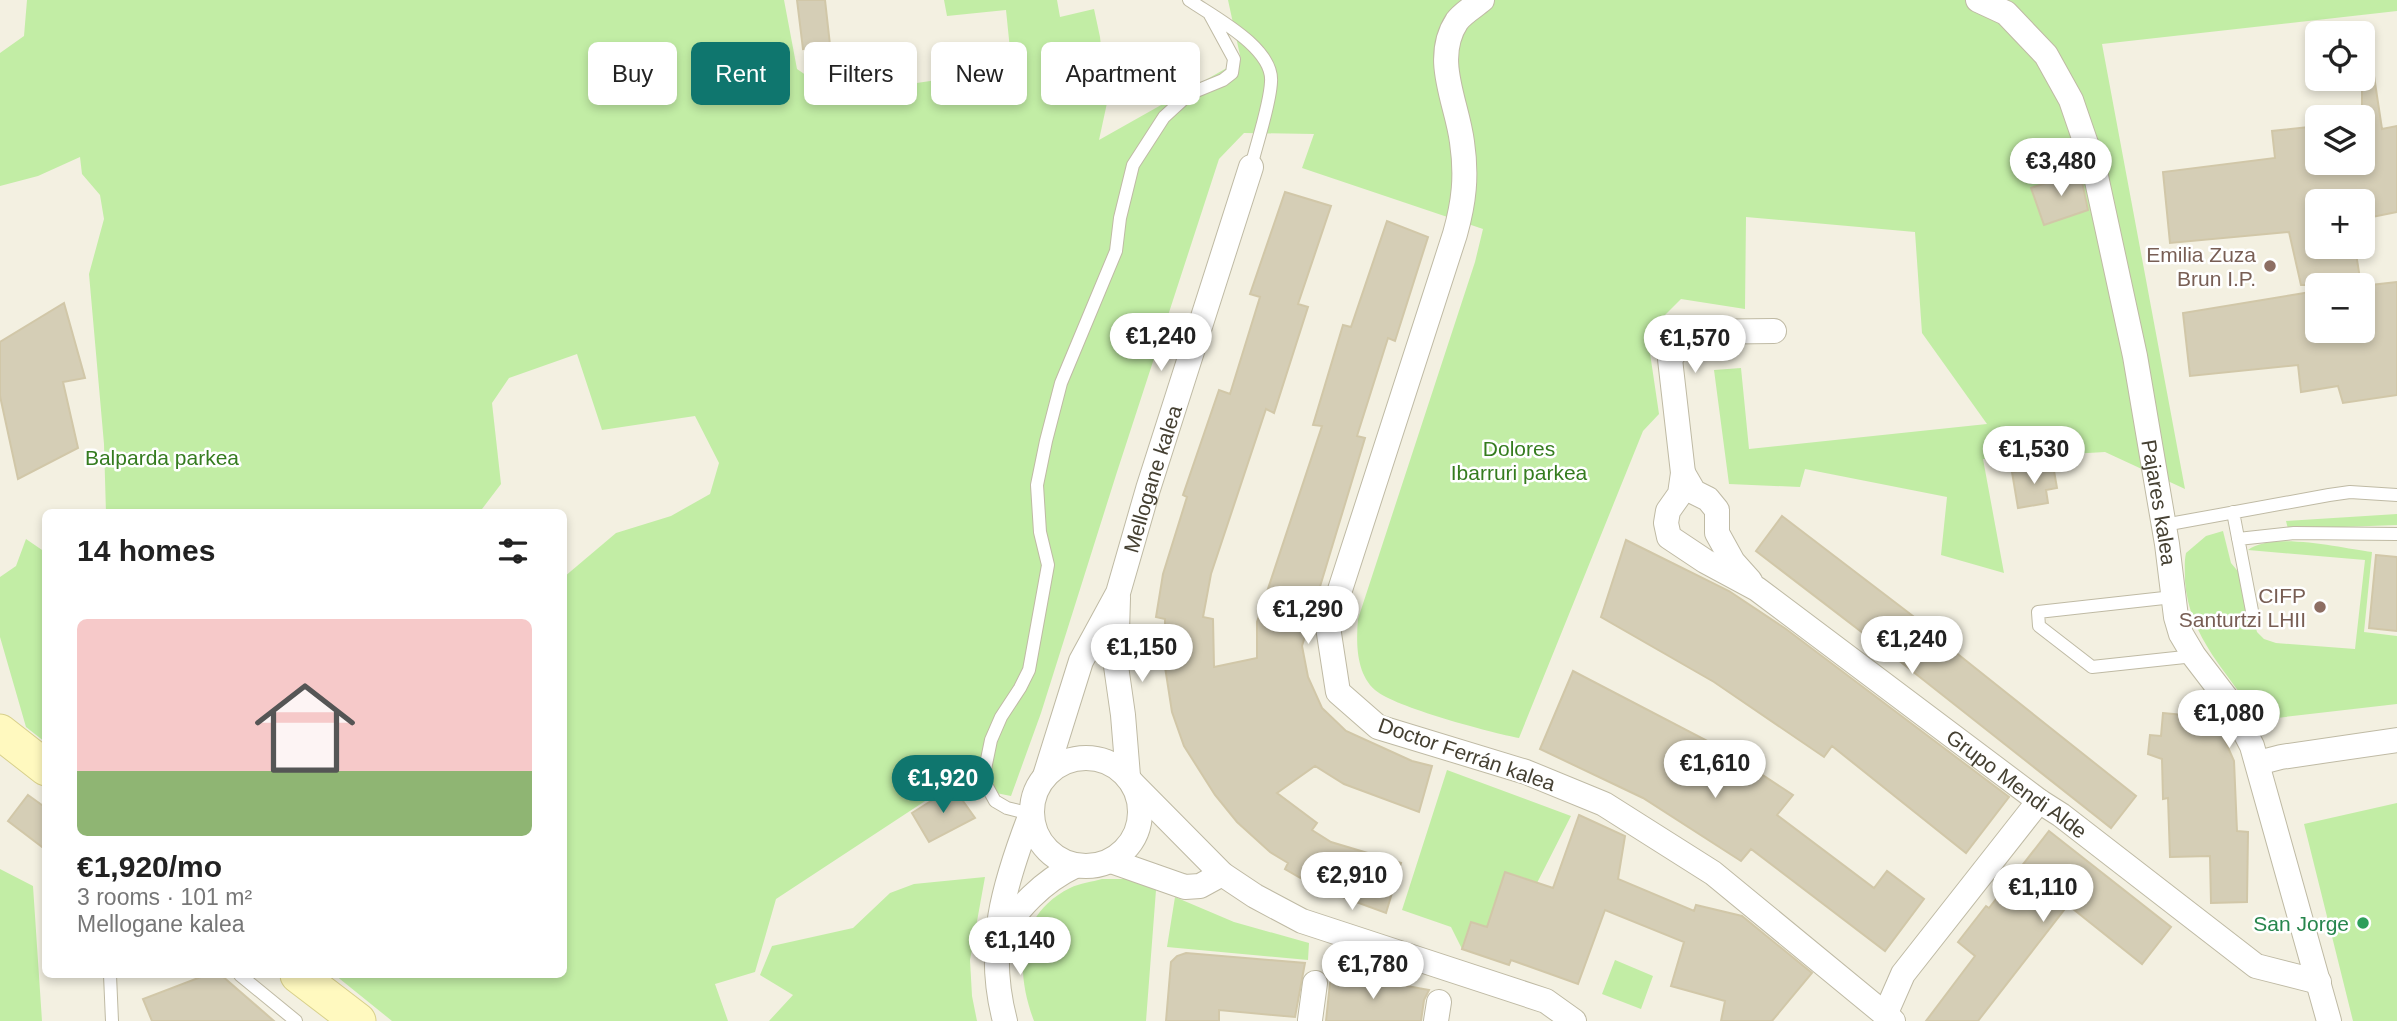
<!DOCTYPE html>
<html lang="en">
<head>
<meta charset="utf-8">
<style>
	body { margin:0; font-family:Arial,sans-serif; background:#f2f2f2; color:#222; height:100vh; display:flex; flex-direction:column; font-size:26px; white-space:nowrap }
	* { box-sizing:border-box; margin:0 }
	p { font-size:23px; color:#767676 }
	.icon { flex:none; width:38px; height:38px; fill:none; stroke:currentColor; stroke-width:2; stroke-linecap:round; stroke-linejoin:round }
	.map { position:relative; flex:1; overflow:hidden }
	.drawer { position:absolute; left:42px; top:509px; width:525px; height:469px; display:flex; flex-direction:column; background:#fff; border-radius:10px; box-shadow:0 4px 10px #0003 }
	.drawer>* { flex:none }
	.top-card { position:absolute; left:588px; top:42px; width:665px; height:63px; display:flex; gap:14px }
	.buttons { position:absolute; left:2305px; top:21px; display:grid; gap:14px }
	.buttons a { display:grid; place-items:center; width:70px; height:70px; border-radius:10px; background:#fff; box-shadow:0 4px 10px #0003; font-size:35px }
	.price { position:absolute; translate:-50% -60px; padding:0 16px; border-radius:24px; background:#fff; color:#222; font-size:23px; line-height:46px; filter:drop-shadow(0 2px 4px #0008) }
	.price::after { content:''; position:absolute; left:50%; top:42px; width:21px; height:16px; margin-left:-10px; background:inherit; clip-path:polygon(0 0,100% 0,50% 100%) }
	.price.current { background:#0f766e; color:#fff }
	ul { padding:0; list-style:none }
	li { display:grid; align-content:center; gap:14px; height:371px; padding:0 35px }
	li+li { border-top:2px solid #e0e0e0 }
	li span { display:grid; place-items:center; height:217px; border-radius:10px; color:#555 }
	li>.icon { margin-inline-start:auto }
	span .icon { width:126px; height:126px; fill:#fffc; stroke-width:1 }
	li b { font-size:30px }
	h2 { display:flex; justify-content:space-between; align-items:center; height:84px; padding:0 35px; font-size:30px }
	.chip { padding:0 24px; border-radius:10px; background:#fff; box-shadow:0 4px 10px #0003; font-size:24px; line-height:63px }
	.chip.current { background:#0f766e; color:#fff }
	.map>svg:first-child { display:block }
	.green { fill:#c2eda5 }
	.building { fill:#d5ceb6; stroke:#d1c7a8; stroke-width:2 }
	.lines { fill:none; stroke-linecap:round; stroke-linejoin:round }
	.lane-casing { stroke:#bfbaa4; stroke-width:14 }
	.street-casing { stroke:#bfbaa4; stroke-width:26 }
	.secondary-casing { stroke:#d8d08b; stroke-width:37 }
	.lane { stroke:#fff; stroke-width:12 }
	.street { stroke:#fff; stroke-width:24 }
	.secondary { stroke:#fff9bf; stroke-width:35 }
	.education-dot { fill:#8d6e63; stroke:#fff; stroke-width:2.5 }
	.leisure-dot { fill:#2e9e5b; stroke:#fff; stroke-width:2.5 }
	.labels { text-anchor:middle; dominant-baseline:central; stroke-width:5; stroke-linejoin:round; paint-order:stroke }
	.education-label { font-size:21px; fill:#785e54; stroke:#fff; text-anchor:end }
	.park-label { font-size:21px; fill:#357c1f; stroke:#fff }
	.street-label { font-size:21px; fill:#454032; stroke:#fff }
	.leisure-label { font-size:21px; fill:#27864d; stroke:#fff; text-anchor:end }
</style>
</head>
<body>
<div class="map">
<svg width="2397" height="1021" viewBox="0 0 2397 1021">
	<rect width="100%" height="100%" fill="#f3f0e1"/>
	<path class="green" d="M 27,0 L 784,0 L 797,69 L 835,95 L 1012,69 L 1006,10 L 947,16 L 944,0 L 1057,0 L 1060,17 L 1094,9 L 1100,37 L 1107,103 L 1099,140 L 1241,60 L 1228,0 L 2397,0 L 2397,11 L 2102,44 L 2185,489 L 2105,452 L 1983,459 L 2004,573 L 1941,555 L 1947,497 L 1805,469 L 1800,487 L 1729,484 L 1714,370 L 1741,368 L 1749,449 L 1987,424 L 1922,333 L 1915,232 L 1746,217 L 1745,309 L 1681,299 L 1647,333 L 1659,414 L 1643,431 L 1519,738 C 1492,733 1394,707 1375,690 C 1356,673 1356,643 1358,619 L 1475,262 L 1483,229 L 1302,168 L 1314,134 L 1244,133 L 1219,159 L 1116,475 L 1041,713 L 1011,796 L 951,784 L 776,899 L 755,972 L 715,984 L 728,1021 L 392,1021 L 335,975 L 564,975 L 564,577 L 616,533 L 671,516 L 710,494 L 719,463 L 695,416 L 602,430 L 577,354 L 509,378 L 492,403 L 501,484 L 479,513 L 106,513 L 104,444 L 89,274 L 104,219 L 100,195 L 82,174 L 80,157 L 38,176 L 0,186 L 0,53 L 24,36 Z
		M 2397,514 L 2397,525 L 2288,529 L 2286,521 Z
		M 2223,531 L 2231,563 L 2241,575 L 2257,632 L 2264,639 L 2276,643 L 2355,649 L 2365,560 L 2248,550 C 2272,531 2341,548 2372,552 L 2364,632 L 2397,636 L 2397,704 L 2259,720 C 2229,674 2189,638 2185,581 C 2185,571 2184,562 2186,553 L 2206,536 Z
		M 26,539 L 45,552 L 45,742 L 26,727 L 0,637 L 0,577 L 16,566 Z
		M 1447,770 L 1571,816 L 1537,883 L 1505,872 L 1487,927 L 1471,922 L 1462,949 L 1451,927 L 1402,910 Z
		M 2397,803 L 2397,1021 L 2353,1021 L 2304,824 Z
		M 0,869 L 33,886 L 42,1021 L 0,1021 Z
		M 985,877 L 970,960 L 972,996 L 977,1021 L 769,1021 L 793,995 L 760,975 L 772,946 L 853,928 L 890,893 L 914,884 Z
		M 1102,879 L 1130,879 L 1156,890 L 1146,1021 L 1034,1021 C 1015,971 1016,915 1070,888 C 1080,883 1092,882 1102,879 Z
		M 1175,897 L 1234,922 L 1309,943 L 1308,960 L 1167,947 Z
		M 1615,960 L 1653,976 L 1641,1009 L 1602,994 Z"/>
	<path class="building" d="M 797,0 L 825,0 L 830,45 L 803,49 Z
		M 2374,76 L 2382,129 L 2397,126 L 2397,212 L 2362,219 L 2362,201 L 2317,201 L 2317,247 L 2355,247 L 2361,285 L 2301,285 L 2289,232 L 2170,243 L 2163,172 L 2275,158 L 2272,131 L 2317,126 L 2317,163 L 2362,163 L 2362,77 Z
		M 2080,172 L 2088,210 L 2044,225 L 2031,188 Z
		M 1285,192 L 1331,206 L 1298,304 L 1308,307 L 1274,413 L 1266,409 L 1211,574 L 1203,617 L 1213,619 L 1214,667 L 1257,658 L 1257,622 L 1322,426 L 1313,425 L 1343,325 L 1351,327 L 1387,221 L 1428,237 L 1395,341 L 1388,338 L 1357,436 L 1365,438 L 1302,646 L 1308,677 L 1322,708 L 1346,731 L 1412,761 L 1432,766 L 1419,812 L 1344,784 L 1315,766 L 1277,793 L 1317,823 L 1312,830 L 1331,842 L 1401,863 L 1386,913 L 1318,888 L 1285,869 L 1288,863 L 1270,852 L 1237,822 L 1215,795 L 1184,746 L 1172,712 L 1165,667 L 1165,619 L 1156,617 L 1163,574 L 1187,497 L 1183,495 L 1219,390 L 1230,394 L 1260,297 L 1250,294 Z
		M 2397,282 L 2397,395 L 2343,403 L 2338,386 L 2301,392 L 2298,365 L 2190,376 L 2183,313 L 2317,291 L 2317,331 L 2362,331 L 2362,286 Z
		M 64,303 L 85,378 L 63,382 L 78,448 L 18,479 L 0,396 L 0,342 Z
		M 2053,465 L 2057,488 L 2046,490 L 2048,503 L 2018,508 L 2012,472 Z
		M 1782,516 L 1926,626 L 1925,628 L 2136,796 L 2111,828 L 1902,663 L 1756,551 Z
		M 1626,540 L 1729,591 L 1786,629 L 2009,797 L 1966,853 L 1832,746 L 1824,757 L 1714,682 L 1601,617 Z
		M 2376,555 L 2397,557 L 2397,631 L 2369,628 Z
		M 1573,671 L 1723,749 L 1793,795 L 1777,815 L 1874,888 L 1887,871 L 1924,899 L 1885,951 L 1751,849 L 1741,861 L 1643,798 L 1540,749 Z
		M 2163,713 L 2215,718 L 2234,761 L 2237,831 L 2248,832 L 2247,902 L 2211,903 L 2210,856 L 2170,857 L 2168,798 L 2163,799 L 2162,759 L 2148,754 L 2150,735 L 2161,736 Z
		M 953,787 L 975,818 L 929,842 L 912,813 Z
		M 28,795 L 46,808 L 46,850 L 8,821 Z
		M 1579,815 L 1625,836 L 1618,879 L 1694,911 L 1696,905 L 1742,916 L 1812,973 L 1772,1021 L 1721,1021 L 1725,1001 L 1671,986 L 1684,942 L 1605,910 L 1578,984 L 1511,960 L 1509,965 L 1462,949 L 1471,922 L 1487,927 L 1505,872 L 1553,888 Z
		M 2049,831 L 2171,927 L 2142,964 L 2068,905 L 1978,1021 L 1926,1021 L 1975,956 L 1958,942 L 1986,906 L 1989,908 Z
		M 1186,953 L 1305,963 L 1295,1017 L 1219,1010 L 1219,1021 L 1166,1021 L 1171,962 L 1177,956 Z
		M 1341,974 L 1429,990 L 1424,1000 L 1421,1021 L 1326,1021 L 1330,983 Z
		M 206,975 L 221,975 L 274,1021 L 152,1021 L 143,999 Z"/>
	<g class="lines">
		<defs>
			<path id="lane" d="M 1189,0 C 1214,17 1274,48 1271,82 C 1270,105 1257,142 1251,167
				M 2233,512 L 2253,616
				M 2164,525 L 2329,495 L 2350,492 L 2397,495
				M 2238,539 L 2294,533 L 2397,534
				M 2173,597 L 2038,612 L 2039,626 L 2092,667 L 2194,656
				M 1031,814 L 1007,808 L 995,801 L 983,779 L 991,740 L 1001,717 L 1020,688 L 1029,670 L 1048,565 L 1040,532 L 1037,485 L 1046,441 L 1061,383 L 1116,251 L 1120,218 L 1133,165 L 1164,117 L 1189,94 L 1223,80 L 1232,73 L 1234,59 L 1209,13
				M 110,975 L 112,1021
				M 240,975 L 296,1021"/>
			<g id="street">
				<path d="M 1482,0 C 1475,6 1463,13 1457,21 C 1432,59 1457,102 1462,142 C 1467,176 1464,202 1455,234 L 1328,627 L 1338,692 L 1378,727 L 1526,772 L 1604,804 L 1713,873 L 1893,1021"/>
				<path id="s1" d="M 1978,0 L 2006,13 L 2046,55 L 2071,100 L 2094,167 L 2135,356 L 2167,544 L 2176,617 L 2181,634 L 2194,656 L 2230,703 L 2252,746 L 2329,1021"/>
				<path id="s2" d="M 1774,331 L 1690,332 L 1670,359 L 1683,473 L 1680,494 L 1668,511 L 1666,523 L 1669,537 L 1705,561 L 1757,589 L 2039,801 L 2061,815 L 2256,966 L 2319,982"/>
				<path d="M 1683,473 L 1694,492 L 1708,499 L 1717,510 L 1717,533 L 1733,562 L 1750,581"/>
				<path d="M 1118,598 L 1116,666 L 1123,715 L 1128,776"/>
				<circle cx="1086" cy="812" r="54"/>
				<path d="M 2258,763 L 2281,757 L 2397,740"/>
				<path id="s3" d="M 1045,776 L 1081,661 L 1118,593 L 1148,489 L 1251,167"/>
				<path d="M 1132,783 L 1222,874 L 1255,896 L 1302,921 L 1546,1001 L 1574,1021"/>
				<path d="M 1111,861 L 1185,887 L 1200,886 L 1222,874"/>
				<path d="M 997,938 C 1019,908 1041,882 1075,866"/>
				<path d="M 1885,1015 L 1903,974 L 2039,801"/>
				<path d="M 1310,1020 L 1315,983"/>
				<path d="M 1005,1021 C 985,946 1004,884 1031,814"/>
				<path d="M 1436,1021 L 1439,1002"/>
			</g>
			<path id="secondary" d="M 0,732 L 46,768
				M 298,975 L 358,1021"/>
		</defs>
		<use href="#lane" class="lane-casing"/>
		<use href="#street" class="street-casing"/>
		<use href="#secondary" class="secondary-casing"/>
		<use href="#lane" class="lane"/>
		<use href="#street" class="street"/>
		<use href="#secondary" class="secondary"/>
	</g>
	<g class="education-dot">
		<circle cx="2270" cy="266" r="7"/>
		<circle cx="2320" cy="607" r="7"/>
	</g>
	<circle class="leisure-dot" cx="2363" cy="923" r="7"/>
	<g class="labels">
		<g class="education-label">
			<text x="2256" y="254">Emilia Zuza<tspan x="2256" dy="24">Brun I.P.</tspan></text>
			<text x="2306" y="595">CIFP<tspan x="2306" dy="24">Santurtzi LHII</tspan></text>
		</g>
		<g class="park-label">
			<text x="1519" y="448">Dolores<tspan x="1519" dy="24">Ibarruri parkea</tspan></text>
			<text x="162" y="457">Balparda parkea</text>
		</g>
		<g class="street-label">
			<text stroke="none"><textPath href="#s3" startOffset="317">Mellogane kalea</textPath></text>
			<text stroke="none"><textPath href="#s1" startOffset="553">Pajares kalea</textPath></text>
			<text transform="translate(1467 754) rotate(19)">Doctor Ferrán kalea</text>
			<text stroke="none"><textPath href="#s2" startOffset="728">Grupo Mendi Alde</textPath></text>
		</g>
		<g class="leisure-label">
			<text x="2349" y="923">San Jorge</text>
		</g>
	</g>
</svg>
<div class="buttons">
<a><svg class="icon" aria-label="locate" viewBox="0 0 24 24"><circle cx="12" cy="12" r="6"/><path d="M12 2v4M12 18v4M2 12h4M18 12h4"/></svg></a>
<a><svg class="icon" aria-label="layers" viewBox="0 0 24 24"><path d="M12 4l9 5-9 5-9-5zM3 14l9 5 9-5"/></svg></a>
<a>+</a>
<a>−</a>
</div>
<b class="price" style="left:2061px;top:198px">€3,480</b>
<b class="price" style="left:1161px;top:373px">€1,240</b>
<b class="price" style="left:1695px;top:375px">€1,570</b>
<b class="price" style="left:2034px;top:486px">€1,530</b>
<b class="price" style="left:1308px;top:646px">€1,290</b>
<b class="price" style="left:1912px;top:676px">€1,240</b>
<b class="price" style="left:1142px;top:684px">€1,150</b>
<b class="price" style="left:2229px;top:750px">€1,080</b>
<b class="price" style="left:1715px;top:800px">€1,610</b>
<b class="price current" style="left:943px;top:815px">€1,920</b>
<b class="price" style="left:1352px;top:912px">€2,910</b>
<b class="price" style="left:2043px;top:924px">€1,110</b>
<b class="price" style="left:1020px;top:977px">€1,140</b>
<b class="price" style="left:1373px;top:1001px">€1,780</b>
<div class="top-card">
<a class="chip">Buy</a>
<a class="chip current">Rent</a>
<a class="chip">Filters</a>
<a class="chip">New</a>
<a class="chip">Apartment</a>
</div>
<section class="drawer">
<h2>14 homes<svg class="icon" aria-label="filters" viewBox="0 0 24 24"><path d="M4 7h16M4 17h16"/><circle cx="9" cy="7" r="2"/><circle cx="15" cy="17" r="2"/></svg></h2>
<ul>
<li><span style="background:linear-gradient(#f6c9c9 70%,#8fb573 0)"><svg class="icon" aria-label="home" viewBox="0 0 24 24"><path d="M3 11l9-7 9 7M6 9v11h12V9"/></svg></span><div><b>€1,920/mo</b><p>3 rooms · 101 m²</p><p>Mellogane kalea</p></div></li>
</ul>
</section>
</div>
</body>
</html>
